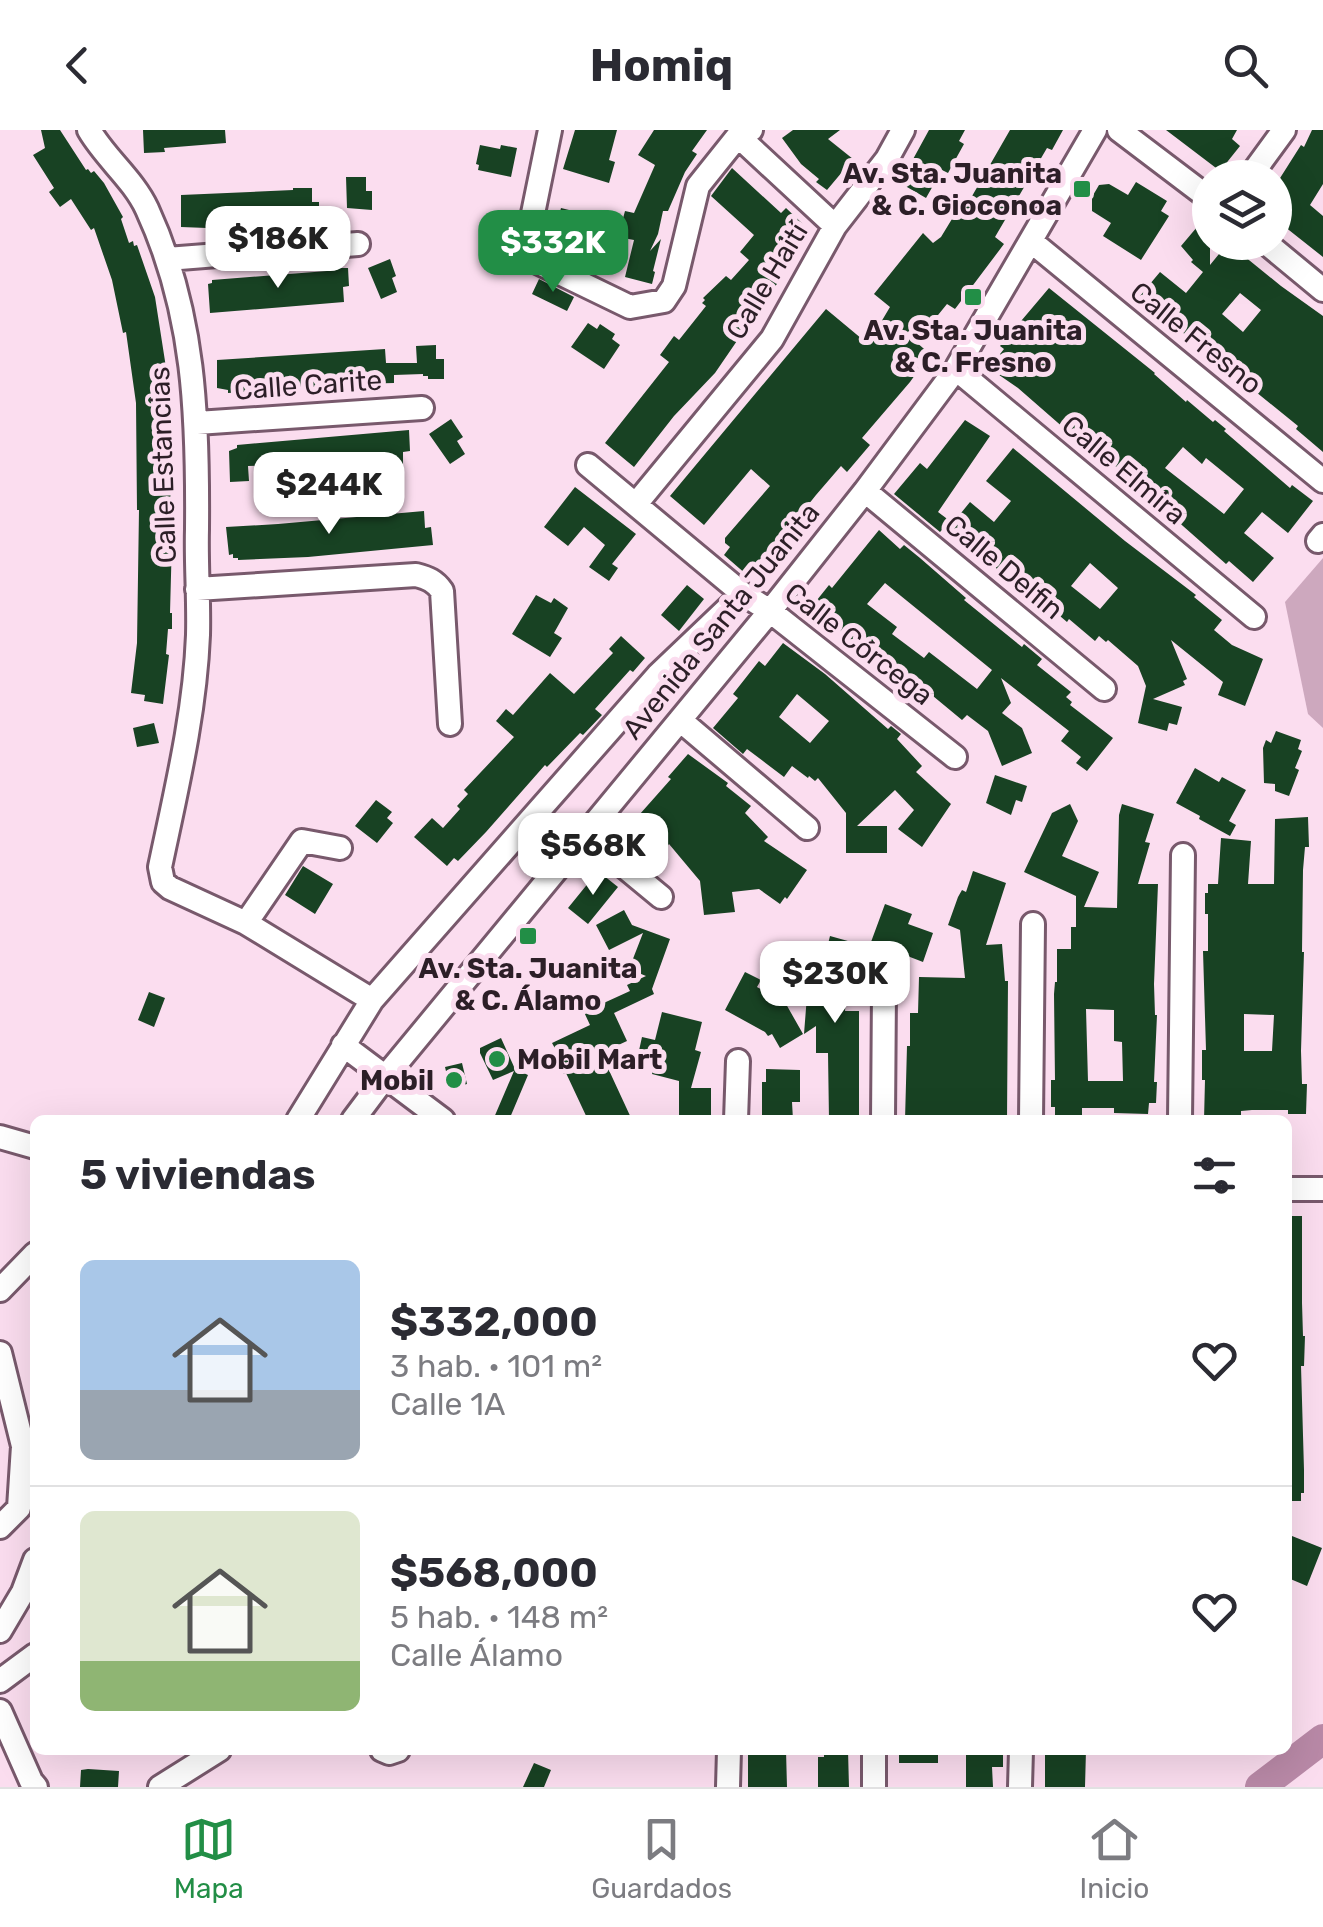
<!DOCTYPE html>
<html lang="es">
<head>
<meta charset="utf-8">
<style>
	body { margin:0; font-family:Rubik,sans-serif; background:#f2f2f3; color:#2b2b33; height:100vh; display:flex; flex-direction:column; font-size:38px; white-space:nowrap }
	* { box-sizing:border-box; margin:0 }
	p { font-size:32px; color:#7c7c81 }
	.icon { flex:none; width:55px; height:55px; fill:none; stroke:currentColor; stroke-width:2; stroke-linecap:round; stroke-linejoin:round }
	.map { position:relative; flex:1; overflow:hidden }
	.sheet { position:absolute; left:30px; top:985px; width:1262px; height:640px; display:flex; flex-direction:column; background:#fff; border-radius:15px; box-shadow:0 10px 40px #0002 }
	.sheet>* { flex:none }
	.tools { position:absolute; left:1192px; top:30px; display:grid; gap:20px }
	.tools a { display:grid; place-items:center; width:100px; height:100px; border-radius:50%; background:#fff; box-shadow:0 10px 40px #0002; font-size:50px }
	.price { position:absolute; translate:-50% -85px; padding:0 22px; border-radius:20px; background:#fff; color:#222; font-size:32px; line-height:65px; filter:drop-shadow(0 2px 5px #0008) }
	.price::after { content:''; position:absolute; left:50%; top:60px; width:30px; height:22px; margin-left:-15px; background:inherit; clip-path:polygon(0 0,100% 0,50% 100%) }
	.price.active { background:#228e46; color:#fff }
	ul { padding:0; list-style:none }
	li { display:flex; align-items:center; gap:30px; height:250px; padding:0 50px }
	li+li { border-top:2px solid #e1e1e2 }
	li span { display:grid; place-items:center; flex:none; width:280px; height:200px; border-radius:15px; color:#555 }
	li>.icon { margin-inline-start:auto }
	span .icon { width:120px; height:120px; fill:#fffc; stroke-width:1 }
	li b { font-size:42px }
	h2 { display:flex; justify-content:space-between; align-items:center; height:120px; padding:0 50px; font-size:42px }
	header { display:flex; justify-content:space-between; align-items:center; height:130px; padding:0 50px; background:#fff; font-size:45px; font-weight:700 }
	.tabs { display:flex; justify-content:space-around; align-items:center; height:140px; border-top:2px solid #e1e1e2; background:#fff; font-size:28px; color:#7c7c81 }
	.tabs a { display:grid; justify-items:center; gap:5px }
	.tabs .active { color:#228e46 }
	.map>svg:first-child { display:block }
	.green { fill:#cda8be }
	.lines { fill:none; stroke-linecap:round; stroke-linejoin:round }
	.river { stroke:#b989a7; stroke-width:30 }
	.building { fill:#184223; fill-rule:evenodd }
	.minor-casing { stroke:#78596c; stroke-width:28 }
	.minor { stroke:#fff; stroke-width:22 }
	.poi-dot { fill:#228e46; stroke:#fbddef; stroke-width:4 }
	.labels { text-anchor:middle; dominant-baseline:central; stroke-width:10; stroke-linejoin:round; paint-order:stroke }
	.poi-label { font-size:28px; font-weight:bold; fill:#2c1f27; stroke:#fbddef; text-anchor:end }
	.street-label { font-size:28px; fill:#2c1f27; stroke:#fbddef }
</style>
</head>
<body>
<header><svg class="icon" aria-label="back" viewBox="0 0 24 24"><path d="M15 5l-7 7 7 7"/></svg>Homiq<svg class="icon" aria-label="search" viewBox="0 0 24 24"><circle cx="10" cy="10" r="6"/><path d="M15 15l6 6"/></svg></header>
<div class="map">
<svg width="1323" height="1657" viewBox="0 0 1323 1657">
	<rect width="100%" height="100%" fill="#fbddef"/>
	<path class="green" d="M 1323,428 L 1323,598 L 1308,584 L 1285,472 Z"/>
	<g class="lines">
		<path class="river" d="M 1260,1657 L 1323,1609"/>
	</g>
	<path class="building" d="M 41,0 L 60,0 L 86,40 L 88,39 L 91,43 L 94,41 L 104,53 L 123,87 L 121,89 L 129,113 L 133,111 L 134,116 L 137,115 L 155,167 L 172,276 L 169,276 L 169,301 L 171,332 L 170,408 L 172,408 L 170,483 L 172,483 L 172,499 L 168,499 L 166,524 L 169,525 L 163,574 L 144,571 L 145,565 L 131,563 L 137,513 L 139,380 L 137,380 L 136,273 L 126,202 L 123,203 L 112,150 L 94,98 L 91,100 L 71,69 L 60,77 L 49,62 L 54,58 L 33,25 L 45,18 Z
		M 143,0 L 225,0 L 226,13 L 164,18 L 165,22 L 144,23 Z
		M 575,0 L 617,0 L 609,30 L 615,32 L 609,53 L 563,39 Z
		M 654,0 L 707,0 L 692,21 L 697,24 L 685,42 L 668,81 L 663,81 L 658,104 L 650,121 L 661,109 L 653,141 L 655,142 L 652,154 L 625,147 L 634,110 L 618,107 L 625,81 L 634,83 L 655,35 L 638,25 Z
		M 793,0 L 840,0 L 828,9 L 853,29 L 827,60 L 816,52 L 819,49 L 801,34 L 782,8 Z
		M 929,0 L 965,0 L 959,11 L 964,14 L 948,43 L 942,40 L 926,68 L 900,53 Z
		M 1010,0 L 1063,0 L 1052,20 L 1047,18 L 995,107 L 1004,114 L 955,179 L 947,174 L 916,212 L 930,224 L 910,252 L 862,308 L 870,315 L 847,342 L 841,336 L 816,365 L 796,390 L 802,395 L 784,416 L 777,410 L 747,445 L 724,425 L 730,417 L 725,413 L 725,408 L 770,356 L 751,339 L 704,395 L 670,366 L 826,179 L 868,214 L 890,177 L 874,164 L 923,103 L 933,113 L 941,107 L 955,84 L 960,87 Z
		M 1166,0 L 1237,0 L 1232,9 L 1240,16 L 1220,41 Z
		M 1312,0 L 1323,0 L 1323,54 L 1310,75 L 1323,86 L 1323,127 L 1275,89 L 1275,56 L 1301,15 L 1304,17 Z
		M 480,15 L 500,19 L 501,15 L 517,18 L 511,47 L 478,40 L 479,35 L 476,34 Z
		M 732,38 L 781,83 L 786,78 L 806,97 L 770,138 L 782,148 L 756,179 L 758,181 L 739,203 L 741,205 L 715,243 L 674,286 L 634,337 L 605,313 L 669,232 L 660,225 L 674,206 L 679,210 L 706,176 L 702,173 L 705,170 L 703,168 L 726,146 L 731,150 L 749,130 L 740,122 L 754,105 L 711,66 Z
		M 346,47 L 366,47 L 366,61 L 372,61 L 372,80 L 347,78 Z
		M 1136,52 L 1167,71 L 1161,81 L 1169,86 L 1141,130 L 1103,106 L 1111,93 L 1092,81 L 1092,67 L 1099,55 L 1109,54 L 1128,65 Z
		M 293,58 L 312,58 L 312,72 L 319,72 L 319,90 L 207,96 L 207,98 L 181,97 L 181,65 L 293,60 Z
		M 561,78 L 593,86 L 584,124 L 551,116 Z
		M 1208,84 L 1210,84 L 1210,135 L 1228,113 L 1281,156 L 1323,186 L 1323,322 L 1296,299 L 1298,296 L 1139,167 L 1160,142 L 1186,163 L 1203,142 L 1191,132 L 1193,130 L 1181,116 ZM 1240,163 L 1261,180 L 1243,202 L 1222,184 Z
		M 481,105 L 507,107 L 503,135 L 482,133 L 483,124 L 479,124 Z
		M 390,129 L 396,146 L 392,148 L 397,162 L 381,169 L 368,138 Z
		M 334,138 L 348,138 L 349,156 L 343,157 L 344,172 L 210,183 L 208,154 L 212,153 L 212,150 L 327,141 Z
		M 539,149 L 574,167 L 567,181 L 532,164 Z
		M 1049,158 L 1155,243 L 1154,244 L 1186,272 L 1187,270 L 1213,292 L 1215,290 L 1226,299 L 1224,301 L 1290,358 L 1292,355 L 1313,371 L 1288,403 L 1262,382 L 1244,403 L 1274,428 L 1253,452 L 1229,431 L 1226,434 L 1166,381 L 1165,383 L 1149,369 L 1151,366 L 1067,296 L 1065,299 L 1018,258 L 989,238 L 1004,219 L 1000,216 ZM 1183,317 L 1202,334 L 1206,328 L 1244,359 L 1224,384 L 1165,338 Z
		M 588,193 L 597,199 L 600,194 L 615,204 L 612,209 L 620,215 L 604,239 L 571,217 Z
		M 436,215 L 436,229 L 444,229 L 444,249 L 428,249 L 428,246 L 423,246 L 423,244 L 394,245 L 394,253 L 318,255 L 318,257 L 280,258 L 280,260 L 228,263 L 228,260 L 217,258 L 217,230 L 385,219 L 386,233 L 417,233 L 416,216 Z
		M 451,289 L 463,307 L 457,311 L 465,324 L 450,334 L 429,304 Z
		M 965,290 L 990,306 L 938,382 L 950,391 L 940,402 L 894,364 L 920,333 L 927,339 Z
		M 409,300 L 410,321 L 403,322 L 403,337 L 275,347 L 275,335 L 248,336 L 249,351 L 230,352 L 229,321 L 237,318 L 237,315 Z
		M 1013,318 L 1125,411 L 1196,465 L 1194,467 L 1222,490 L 1214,500 L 1232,515 L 1263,529 L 1245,576 L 1218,565 L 1223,552 L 1171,510 L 1187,549 L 1183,551 L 1185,555 L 1153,569 L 1182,577 L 1177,595 L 1169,593 L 1167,601 L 1138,593 L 1146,556 L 1138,536 L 1108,510 L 1106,512 L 1099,506 L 1095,511 L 1069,489 L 1067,492 L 1047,475 L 1045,478 L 948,399 L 970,372 L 994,392 L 1011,371 L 986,351 ZM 1090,433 L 1118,458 L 1100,479 L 1071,456 Z
		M 575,357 L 636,404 L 612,434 L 618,438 L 609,451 L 589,437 L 605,415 L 584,397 L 568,416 L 544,397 Z
		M 424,381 L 425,398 L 431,397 L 433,415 L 308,427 L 238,430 L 238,428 L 233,428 L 233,424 L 229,425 L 226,397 L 278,394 Z
		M 879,400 L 900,419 L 904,415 L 920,428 L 966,468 L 964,470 L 1022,517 L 1024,514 L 1042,529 L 1037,535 L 1071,562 L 1066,567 L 1072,572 L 1070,575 L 1113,608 L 1087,641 L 1076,633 L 1081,627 L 1061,611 L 1069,601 L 1001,548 L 1011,573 L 1002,583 L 1022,598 L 1032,623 L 1002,636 L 988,601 L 967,585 L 962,590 L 933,566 L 926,574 L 910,561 L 912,559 L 906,553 L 839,500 L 841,497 L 813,475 L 829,455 L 832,458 ZM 885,453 L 992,540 L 977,559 L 929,522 L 924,528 L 892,504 L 897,497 L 867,474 Z
		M 687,455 L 704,469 L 679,501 L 661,485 Z
		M 536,465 L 551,473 L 554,468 L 568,478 L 554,503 L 562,508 L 550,527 L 512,504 Z
		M 621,506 L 645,528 L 633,542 L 630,540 L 595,579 L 602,585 L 583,605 L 580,603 L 547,637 L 545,635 L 486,702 L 458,731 L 454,728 L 447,736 L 414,707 L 432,688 L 443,698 L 460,679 L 457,676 L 468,664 L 464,660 L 514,607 L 496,591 L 506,579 L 513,585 L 550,543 L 574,564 L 613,523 L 609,519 Z
		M 783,513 L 825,544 L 888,599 L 891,596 L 901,604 L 897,609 L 922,636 L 916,642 L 951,674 L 922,717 L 898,699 L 914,680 L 895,660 L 857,696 L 887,696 L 887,723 L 846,723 L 846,683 L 818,648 L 815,651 L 809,646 L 808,648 L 792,636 L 784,647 L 747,619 L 743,624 L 713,598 L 738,568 L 733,564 L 759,531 L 765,536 ZM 797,564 L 829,591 L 810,613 L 779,587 Z
		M 154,593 L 159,613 L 137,617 L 133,598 Z
		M 1276,601 L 1301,610 L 1298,619 L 1302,621 L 1295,638 L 1299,640 L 1289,666 L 1275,661 L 1275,654 L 1264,653 L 1263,618 L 1266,610 L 1271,613 Z
		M 688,624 L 728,653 L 726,656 L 751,676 L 745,683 L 768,707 L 764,711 L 807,740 L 787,769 L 785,767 L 780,774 L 759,759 L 732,762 L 735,782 L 704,785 L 700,751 L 669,714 L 663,722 L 637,701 L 639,698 L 632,693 L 671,649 L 668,647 Z
		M 1195,638 L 1219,652 L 1222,647 L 1246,660 L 1229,691 L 1236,695 L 1230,706 L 1199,689 L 1200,686 L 1176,673 Z
		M 995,645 L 1027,656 L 1022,672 L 1016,670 L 1011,685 L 986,673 Z
		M 376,670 L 392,682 L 387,688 L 393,693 L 377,713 L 355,696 Z
		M 1070,674 L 1078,691 L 1062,726 L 1099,742 L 1084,777 L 1117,778 L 1119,685 L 1122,674 L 1154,684 L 1145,712 L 1150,713 L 1138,754 L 1158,754 L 1154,854 L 1155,885 L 1157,885 L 1154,952 L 1157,952 L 1156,973 L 1149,973 L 1148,984 L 1114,983 L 1114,978 L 1082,978 L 1082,990 L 1055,990 L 1055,977 L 1051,977 L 1051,950 L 1055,950 L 1054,864 L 1055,852 L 1057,852 L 1057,819 L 1071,819 L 1071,797 L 1076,797 L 1076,766 L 1024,742 L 1052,683 ZM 1086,879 L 1114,880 L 1114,911 L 1122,912 L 1123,951 L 1088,951 Z
		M 1308,687 L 1309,717 L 1305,717 L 1303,740 L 1302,822 L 1304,822 L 1301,921 L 1302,954 L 1307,954 L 1306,984 L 1288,984 L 1288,980 L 1252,980 L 1241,981 L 1241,990 L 1204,990 L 1205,950 L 1202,950 L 1202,920 L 1206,920 L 1203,821 L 1208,821 L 1208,784 L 1205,784 L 1205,763 L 1208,763 L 1208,754 L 1218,754 L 1221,708 L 1251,711 L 1248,754 L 1274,754 L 1275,689 ZM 1244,884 L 1274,885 L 1272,921 L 1244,921 Z
		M 303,736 L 333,754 L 315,784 L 285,765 Z
		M 598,741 L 618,757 L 588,794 L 568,778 Z
		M 973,741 L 1006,753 L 986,815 L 1002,814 L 1005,851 L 1008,851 L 1007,990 L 905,990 L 907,916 L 910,916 L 910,883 L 918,883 L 919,847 L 965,848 L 960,800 L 948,795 L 958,767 L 962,760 L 966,762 Z
		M 885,774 L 912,784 L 908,794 L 933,803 L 923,832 L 871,812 Z
		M 624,780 L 632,795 L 670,809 L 652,859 L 654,864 L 614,883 L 627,911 L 601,923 L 632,990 L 588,990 L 566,943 L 563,944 L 553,924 L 557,922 L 552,913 L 590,895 L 584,882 L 630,861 L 627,855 L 646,846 L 629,839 L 643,803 L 609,820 L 596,795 Z
		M 830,806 L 855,813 L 843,853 L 847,853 L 845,881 L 859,881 L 859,990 L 829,990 L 828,923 L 816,923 L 816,896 L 804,904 L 809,840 L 817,811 L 828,814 Z
		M 745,842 L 761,850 L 757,857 L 786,874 L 803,904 L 780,918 L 772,904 L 768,906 L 765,902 L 725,880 Z
		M 149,862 L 165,868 L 154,897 L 138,890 Z
		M 662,882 L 702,892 L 695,920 L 701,922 L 691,958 L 711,958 L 711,988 L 696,988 L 696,985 L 685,985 L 684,989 L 679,988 L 679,951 L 652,944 L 656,929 L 638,925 L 642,907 L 655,910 Z
		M 501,908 L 515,939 L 528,945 L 509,990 L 493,990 L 514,941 L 493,950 L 480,923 L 480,918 Z
		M 462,933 L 467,954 L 450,958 L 445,937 Z
		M 766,939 L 800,940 L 800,972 L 792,972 L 793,990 L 762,990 L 762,952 L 766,952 Z
		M 1288,1086 L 1302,1086 L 1302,1173 L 1303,1206 L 1305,1206 L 1304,1236 L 1301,1236 L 1304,1340 L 1304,1363 L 1301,1363 L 1301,1371 L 1288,1371 Z
		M 1292,1406 L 1322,1418 L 1307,1456 L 1288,1448 L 1288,1418 Z
		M 748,1620 L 786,1620 L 787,1657 L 748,1657 Z
		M 824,1620 L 848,1620 L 849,1657 L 818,1657 L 818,1627 L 824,1627 Z
		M 899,1620 L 938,1620 L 938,1633 L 899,1633 Z
		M 966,1620 L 1003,1620 L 1003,1637 L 992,1637 L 993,1657 L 966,1657 Z
		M 1045,1620 L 1086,1620 L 1085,1657 L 1045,1657 Z
		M 534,1633 L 551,1640 L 544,1657 L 523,1657 Z
		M 88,1639 L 119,1641 L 118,1657 L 80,1657 L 81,1640 Z"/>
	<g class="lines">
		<defs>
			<path id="minor" d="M 89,0 C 106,29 133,49 147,79 C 195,183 198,287 197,399 C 196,434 199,470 198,505 C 195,583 176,661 160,737 L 163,752 L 170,758 L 246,793 L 372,870
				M 550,0 L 528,108 L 533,130 L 630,177 L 664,171 L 674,156 L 698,56 L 738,6 L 751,0
				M 1119,0 L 1210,69
				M 738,6 L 835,96
				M 1249,48 L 1284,0
				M 1032,112 L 1323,351
				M 1265,112 L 1323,160
				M 167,129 L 358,114
				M 956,239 L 1254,487
				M 197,293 L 422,278
				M 588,335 L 743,464 L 770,481 L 955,627
				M 865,361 L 1104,559
				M 636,374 L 772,209 L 835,96 L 887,29 L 903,0
				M 1318,411 L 1323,405
				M 197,459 L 416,445 C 428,448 435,451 442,461 L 450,594
				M 680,590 L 807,698
				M 586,705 L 661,767
				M 246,793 L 302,711 L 340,718
				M 343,915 L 443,990
				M 298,990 L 372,870 L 658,545 L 743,464
				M 353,990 L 386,946 L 770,481 L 865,361 L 956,239 L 1095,0
				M 736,990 L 738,931
				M 883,990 L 884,860
				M 1031,990 L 1033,794
				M 1180,990 L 1183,725
				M 0,1007 L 35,1017
				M 1288,1059 L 1323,1059
				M 0,1160 L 35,1124
				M 0,1223 L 23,1316 L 19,1378 L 0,1397
				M 0,1501 L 23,1462 L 35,1430
				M 0,1551 L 35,1525
				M 0,1581 L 31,1651 L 36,1657
				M 382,1620 L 389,1623 L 398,1620
				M 160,1657 L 219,1620
				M 728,1657 L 729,1620
				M 874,1657 L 874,1620
				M 1020,1657 L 1021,1620"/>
		</defs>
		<use href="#minor" class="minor-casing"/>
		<use href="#minor" class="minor"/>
	</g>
	<g class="poi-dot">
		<rect x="1072" y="49" width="20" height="20" rx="5"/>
		<rect x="963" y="157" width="20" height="20" rx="5"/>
		<rect x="518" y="796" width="20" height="20" rx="5"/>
		<circle cx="497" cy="929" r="10"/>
		<circle cx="454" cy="950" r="10"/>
	</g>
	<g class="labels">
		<g class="poi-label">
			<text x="1062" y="43">Av. Sta. Juanita<tspan x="1062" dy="32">&amp; C. Gioconoa</tspan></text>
			<text x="973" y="200" text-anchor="middle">Av. Sta. Juanita<tspan x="973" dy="32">&amp; C. Fresno</tspan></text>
			<text x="528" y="838" text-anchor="middle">Av. Sta. Juanita<tspan x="528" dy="32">&amp; C. Álamo</tspan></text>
			<text x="517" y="929" text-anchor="start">Mobil Mart</text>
			<text x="434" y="950">Mobil</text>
		</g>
		<g class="street-label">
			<text transform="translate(767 151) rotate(-59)">Calle Haití</text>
			<text transform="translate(1196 208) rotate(39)">Calle Fresno</text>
			<text transform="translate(308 255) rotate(-4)">Calle Carite</text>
			<text transform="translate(163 335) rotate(-92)">Calle Estancias</text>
			<text transform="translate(1124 340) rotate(40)">Calle Elmira</text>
			<text transform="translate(1004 437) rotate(40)">Calle Delfin</text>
			<text transform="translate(721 491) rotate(-51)">Avenida Santa Juanita</text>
			<text transform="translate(859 514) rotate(38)">Calle Córcega</text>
		</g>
	</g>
</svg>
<div class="tools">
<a><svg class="icon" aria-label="layers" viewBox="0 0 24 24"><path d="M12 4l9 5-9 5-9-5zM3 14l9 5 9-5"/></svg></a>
</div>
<b class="price" style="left:278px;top:161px">$186K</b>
<b class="price active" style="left:553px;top:165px">$332K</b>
<b class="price" style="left:329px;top:407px">$244K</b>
<b class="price" style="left:593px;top:768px">$568K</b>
<b class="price" style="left:835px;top:896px">$230K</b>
<section class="sheet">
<h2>5 viviendas<svg class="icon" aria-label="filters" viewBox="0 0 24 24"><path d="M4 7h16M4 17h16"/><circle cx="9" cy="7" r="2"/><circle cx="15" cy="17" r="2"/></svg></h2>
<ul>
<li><span style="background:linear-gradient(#a9c7e8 65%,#9aa5b1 0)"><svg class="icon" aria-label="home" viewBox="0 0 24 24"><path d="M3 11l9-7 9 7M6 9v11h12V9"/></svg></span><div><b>$332,000</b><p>3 hab. · 101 m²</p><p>Calle 1A</p></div><svg class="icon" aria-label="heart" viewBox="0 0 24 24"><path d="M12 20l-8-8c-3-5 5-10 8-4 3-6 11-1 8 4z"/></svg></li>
<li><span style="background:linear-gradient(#dfe7d0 75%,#8fb573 0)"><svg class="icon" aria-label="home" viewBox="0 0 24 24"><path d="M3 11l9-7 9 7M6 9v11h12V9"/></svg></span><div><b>$568,000</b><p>5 hab. · 148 m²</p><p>Calle Álamo</p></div><svg class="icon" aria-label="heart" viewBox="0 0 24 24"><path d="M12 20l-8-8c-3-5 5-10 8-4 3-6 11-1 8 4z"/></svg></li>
</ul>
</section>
</div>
<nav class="tabs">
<a class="active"><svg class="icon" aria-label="map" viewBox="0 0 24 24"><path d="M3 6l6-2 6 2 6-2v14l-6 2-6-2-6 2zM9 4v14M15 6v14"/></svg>Mapa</a>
<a><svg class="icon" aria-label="saved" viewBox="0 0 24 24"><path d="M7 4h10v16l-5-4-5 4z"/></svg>Guardados</a>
<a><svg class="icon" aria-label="home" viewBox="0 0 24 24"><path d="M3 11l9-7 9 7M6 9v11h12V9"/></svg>Inicio</a>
</nav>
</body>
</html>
